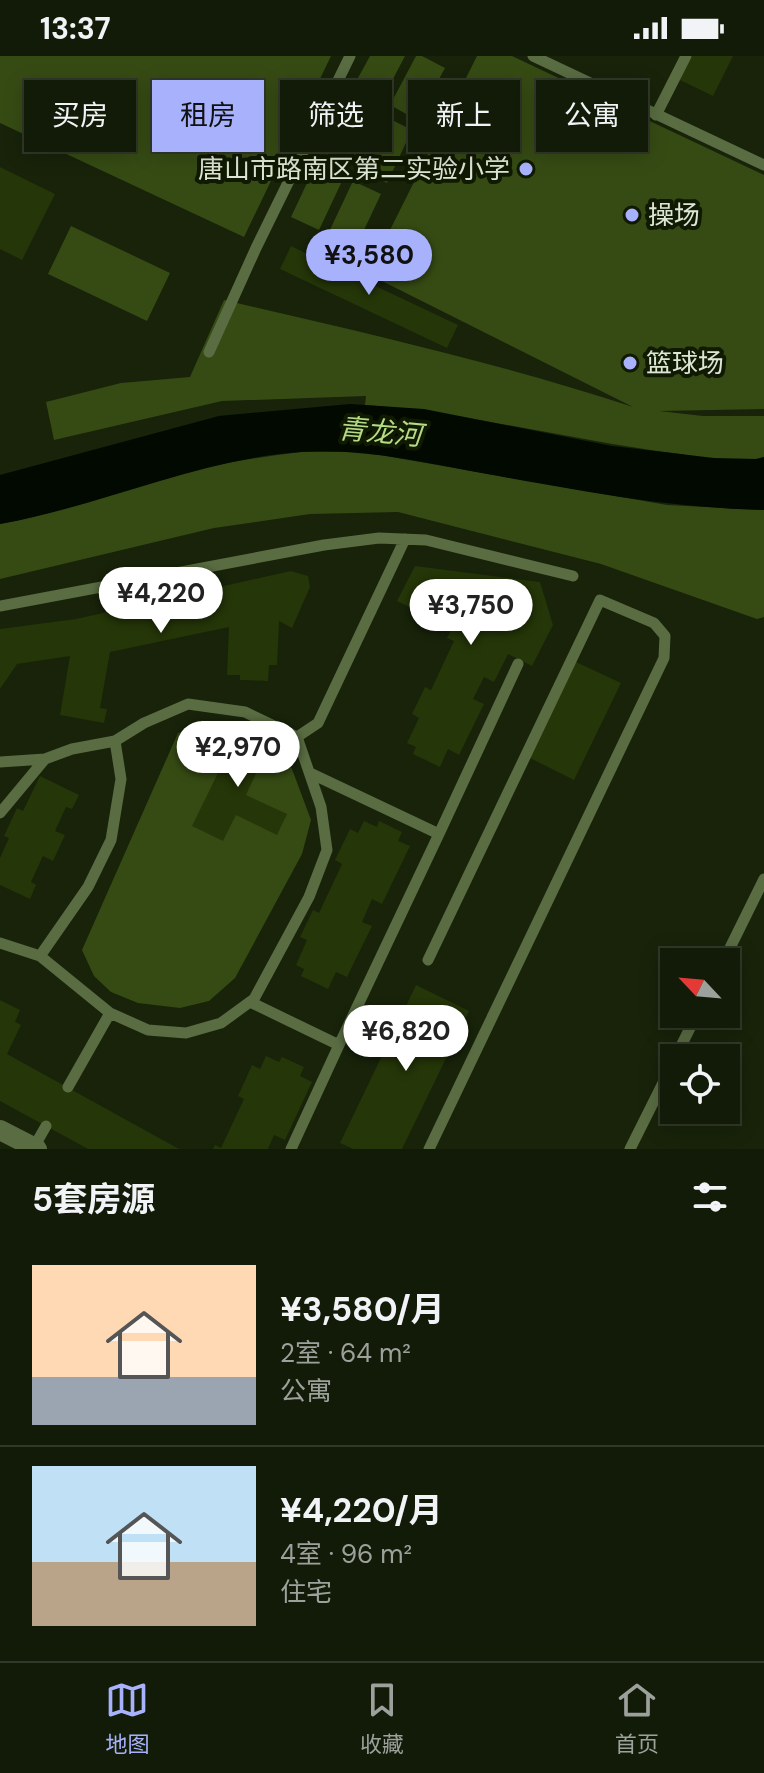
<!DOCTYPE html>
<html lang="zh">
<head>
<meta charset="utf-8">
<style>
	body { margin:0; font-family:"DM Sans","Noto Sans SC",sans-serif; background:#1b2312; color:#f1f3f6; height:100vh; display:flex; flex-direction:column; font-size:30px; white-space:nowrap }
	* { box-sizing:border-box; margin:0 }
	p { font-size:26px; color:#9ca19c }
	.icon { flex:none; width:44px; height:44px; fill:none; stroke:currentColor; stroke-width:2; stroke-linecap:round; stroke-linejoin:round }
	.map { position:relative; height:1093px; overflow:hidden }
	.side { display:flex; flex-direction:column; background:#121a08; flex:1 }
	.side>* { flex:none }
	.banner { position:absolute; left:24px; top:24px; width:716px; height:72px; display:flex; gap:16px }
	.needle { width:52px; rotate:296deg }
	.tools { position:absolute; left:660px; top:892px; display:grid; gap:16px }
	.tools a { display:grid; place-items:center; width:80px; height:80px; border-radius:0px; background:#121a08; box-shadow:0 4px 20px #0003,0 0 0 2px #313829; font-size:40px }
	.price { position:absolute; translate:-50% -68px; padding:0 18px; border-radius:28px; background:#fff; color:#222; font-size:26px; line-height:52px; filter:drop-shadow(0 2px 4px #0008) }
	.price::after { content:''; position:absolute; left:50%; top:48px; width:24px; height:18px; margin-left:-12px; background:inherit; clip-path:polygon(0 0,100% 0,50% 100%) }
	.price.on { background:#a7b1fc; color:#111 }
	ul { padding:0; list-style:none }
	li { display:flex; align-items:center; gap:24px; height:200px; padding:0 32px }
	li+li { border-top:2px solid #313829 }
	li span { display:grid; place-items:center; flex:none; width:224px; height:160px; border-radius:0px; color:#555 }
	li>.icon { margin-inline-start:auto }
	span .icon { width:96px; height:96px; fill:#fffc; stroke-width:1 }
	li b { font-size:34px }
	h2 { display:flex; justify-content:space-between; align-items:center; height:96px; padding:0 32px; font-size:34px }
	.tag { padding:0 28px; border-radius:0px; background:#121a08; box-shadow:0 4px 20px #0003,0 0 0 2px #313829; font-size:28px; line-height:72px }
	.tag.on { background:#a7b1fc; color:#111 }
	.status { display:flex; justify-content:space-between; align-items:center; height:56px; padding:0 40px; background:#121a08; direction:ltr }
	.status svg { height:22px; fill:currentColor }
	.tabs { display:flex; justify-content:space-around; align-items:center; height:112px; border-top:2px solid #313829; background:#121a08; font-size:22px; color:#9ca19c }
	.tabs a { display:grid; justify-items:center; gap:4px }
	.tabs .on { color:#a7b1fc }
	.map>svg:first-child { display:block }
	.green { fill:#364b14 }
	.water { fill:#020900 }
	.building { fill:#253608 }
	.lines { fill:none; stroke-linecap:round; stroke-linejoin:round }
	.service { stroke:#596c42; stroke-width:11 }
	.minor { stroke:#596c42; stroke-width:20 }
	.poi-dot { fill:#a7b1fc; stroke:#101902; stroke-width:3 }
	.labels { text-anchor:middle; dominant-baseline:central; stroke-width:8; stroke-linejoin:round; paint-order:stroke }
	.poi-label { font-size:26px; fill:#dde5d5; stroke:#101902; text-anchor:start }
	.water-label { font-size:28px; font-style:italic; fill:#b5db85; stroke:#101902 }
</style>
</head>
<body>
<div class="status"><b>13:37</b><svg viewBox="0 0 49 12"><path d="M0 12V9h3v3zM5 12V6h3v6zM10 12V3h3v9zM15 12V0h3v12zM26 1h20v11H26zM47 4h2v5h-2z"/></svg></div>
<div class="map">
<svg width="764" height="1093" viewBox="0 0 764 1093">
	<rect width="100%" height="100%" fill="#18230a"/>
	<path class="green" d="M 0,0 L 331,0 L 244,181 L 0,67 Z
		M 370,0 L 405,0 L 381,46 L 353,31 Z
		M 416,0 L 422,0 L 445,12 L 417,64 L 390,49 Z
		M 477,0 L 512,0 L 764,119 L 764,353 L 659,355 L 703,360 L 764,360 L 764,401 C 737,409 701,401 673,397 C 570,384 469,357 365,349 L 366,340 L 222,345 L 54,384 L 46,346 L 121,327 L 190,321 L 224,244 C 362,276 499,307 633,351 L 368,218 Z
		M 347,43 L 376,56 L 350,109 L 322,96 Z
		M 384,60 L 412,74 L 387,127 L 358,113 Z
		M 316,108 L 344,121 L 319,174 L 291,161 Z
		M 353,125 L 381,138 L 356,191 L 328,178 Z
		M 71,170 L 170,217 L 147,265 L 48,218 Z
		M 301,396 L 363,396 L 667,449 L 764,454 L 764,561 L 757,563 L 601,508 L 398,456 L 310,458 L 214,472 L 0,523 L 0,468 C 63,456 124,434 185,417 C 223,406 262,401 301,396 Z
		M 203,670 L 225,672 L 279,693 L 292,713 L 311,764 L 302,798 L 235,922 L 209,945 L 180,952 L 138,947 L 111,936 L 94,920 L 82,894 L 178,677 Z"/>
	<path class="water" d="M 350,348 L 424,353 L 612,390 L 714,402 L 757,403 L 764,401 L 764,454 C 668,452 581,435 487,418 C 426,407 364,392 301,396 C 197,403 102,450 0,468 L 0,419 L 219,360 Z"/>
	<path class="building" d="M 692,0 L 733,0 L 713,40 L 680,24 Z
		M 0,111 L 55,138 L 22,204 L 0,193 Z
		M 291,190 L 458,269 L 447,292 L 280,213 Z
		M 415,510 L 540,526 L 553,569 L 532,610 L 508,598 L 494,626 L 484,621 L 473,643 L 484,648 L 459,699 L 448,693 L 440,711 L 413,698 L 416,691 L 407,687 L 419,662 L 412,658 L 425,631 L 431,634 L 454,585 L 447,582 L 452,572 L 397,545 Z
		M 291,515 L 308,520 L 310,531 L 292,572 L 279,565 L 277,609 L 269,609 L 268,625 L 240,624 L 240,619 L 227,619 L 229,571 L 110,596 L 100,652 L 107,653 L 104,667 L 60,659 L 70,600 L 17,608 L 0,633 L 0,573 L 76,563 Z
		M 574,605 L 621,627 L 574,724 L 528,701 Z
		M 241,668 L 272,683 L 246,739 L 287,758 L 277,779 L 236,759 L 223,785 L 192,770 L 218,717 L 215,716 L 219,706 L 222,708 Z
		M 40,720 L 79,739 L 72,753 L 66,751 L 55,775 L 65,779 L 53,805 L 43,800 L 31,826 L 36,829 L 30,843 L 0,829 L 0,802 L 9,782 L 4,780 L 17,752 L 23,755 Z
		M 364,765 L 377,771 L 379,765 L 402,776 L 398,785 L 410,790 L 382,848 L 372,843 L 362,866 L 372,870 L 347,921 L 336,916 L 328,933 L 301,920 L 304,913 L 296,909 L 307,884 L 300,881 L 313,854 L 319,857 L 342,808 L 335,804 L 350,773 L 358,777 Z
		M 416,929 L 469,955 L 402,1093 L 353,1093 L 340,1087 Z
		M 0,944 L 20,954 L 15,966 L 21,969 L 7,998 L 179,1093 L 88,1093 L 0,1045 Z
		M 266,1000 L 279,1006 L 282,1001 L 304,1011 L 300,1020 L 312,1026 L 285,1084 L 274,1079 L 268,1093 L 213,1093 L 215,1089 L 221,1092 L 244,1043 L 238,1040 L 252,1009 L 260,1013 Z"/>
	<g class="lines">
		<path class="service" d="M 533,0 L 764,109
			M 656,59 L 686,0
			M 209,296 L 256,192 L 350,0
			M 0,550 L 324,489 L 379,482 L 426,484 L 573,520
			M 297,681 L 318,667 L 405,483
			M 0,706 L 45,703 L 72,693 L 115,685 L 144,667 L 188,648 L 245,656 L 297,681 L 321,751 L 327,794 L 309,841 L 254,943 L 221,967 L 186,977 L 148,974 L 110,957 L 40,900 L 0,887
			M 0,757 L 45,703
			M 439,778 L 518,608
			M 40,900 L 88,831 L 111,784 L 121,723 L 115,685
			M 428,904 L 600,544 L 654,567 L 665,580 L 664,602 L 429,1093
			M 723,906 L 764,823
			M 250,946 L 339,989 L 439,778 L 310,717
			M 675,1002 L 697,958
			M 68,1031 L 110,957
			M 34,1091 L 46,1070
			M 291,1093 L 339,989
			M 630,1093 L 674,1005"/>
		<path class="minor" d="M 0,1074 L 37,1093"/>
	</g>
	<g class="poi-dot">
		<circle cx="526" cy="113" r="8"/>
		<circle cx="632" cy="159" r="8"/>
		<circle cx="630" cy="307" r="8"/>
	</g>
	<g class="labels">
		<g class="poi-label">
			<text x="510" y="113" text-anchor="end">唐山市路南区第二实验小学</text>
			<text x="648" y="159">操场</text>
			<text x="646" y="307">篮球场</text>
		</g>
		<g class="water-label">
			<text transform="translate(380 376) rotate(5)">青龙河</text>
		</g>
	</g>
</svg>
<div class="tools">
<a><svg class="needle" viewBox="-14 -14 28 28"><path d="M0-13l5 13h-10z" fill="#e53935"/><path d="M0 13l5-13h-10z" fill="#9ca19c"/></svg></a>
<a><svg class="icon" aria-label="locate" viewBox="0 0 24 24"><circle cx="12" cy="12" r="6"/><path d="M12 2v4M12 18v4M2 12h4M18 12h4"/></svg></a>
</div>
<b class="price on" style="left:369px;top:241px">¥3,580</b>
<b class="price" style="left:161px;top:579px">¥4,220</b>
<b class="price" style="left:471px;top:591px">¥3,750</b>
<b class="price" style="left:238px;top:733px">¥2,970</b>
<b class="price" style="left:406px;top:1017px">¥6,820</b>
<div class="banner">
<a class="tag">买房</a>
<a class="tag on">租房</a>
<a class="tag">筛选</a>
<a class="tag">新上</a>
<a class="tag">公寓</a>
</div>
</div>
<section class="side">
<h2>5套房源<svg class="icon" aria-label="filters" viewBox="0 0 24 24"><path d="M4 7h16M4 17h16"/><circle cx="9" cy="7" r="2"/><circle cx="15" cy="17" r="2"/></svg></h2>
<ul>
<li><span style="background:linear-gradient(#ffd9b3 70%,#9aa5b1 0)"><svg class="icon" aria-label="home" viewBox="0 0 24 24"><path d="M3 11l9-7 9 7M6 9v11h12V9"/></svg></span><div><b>¥3,580/月</b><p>2室 · 64 m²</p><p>公寓</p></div></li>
<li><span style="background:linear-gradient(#bfe0f5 60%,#b9a48a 0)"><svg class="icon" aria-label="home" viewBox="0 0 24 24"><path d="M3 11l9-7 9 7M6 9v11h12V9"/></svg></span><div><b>¥4,220/月</b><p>4室 · 96 m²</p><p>住宅</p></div></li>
</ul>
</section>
<nav class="tabs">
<a class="on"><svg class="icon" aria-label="map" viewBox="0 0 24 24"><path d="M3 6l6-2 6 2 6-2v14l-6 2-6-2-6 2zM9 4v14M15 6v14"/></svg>地图</a>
<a><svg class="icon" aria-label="saved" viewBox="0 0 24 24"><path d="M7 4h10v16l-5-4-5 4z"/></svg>收藏</a>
<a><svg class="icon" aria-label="home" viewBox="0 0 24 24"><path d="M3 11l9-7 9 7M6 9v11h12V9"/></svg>首页</a>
</nav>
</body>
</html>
